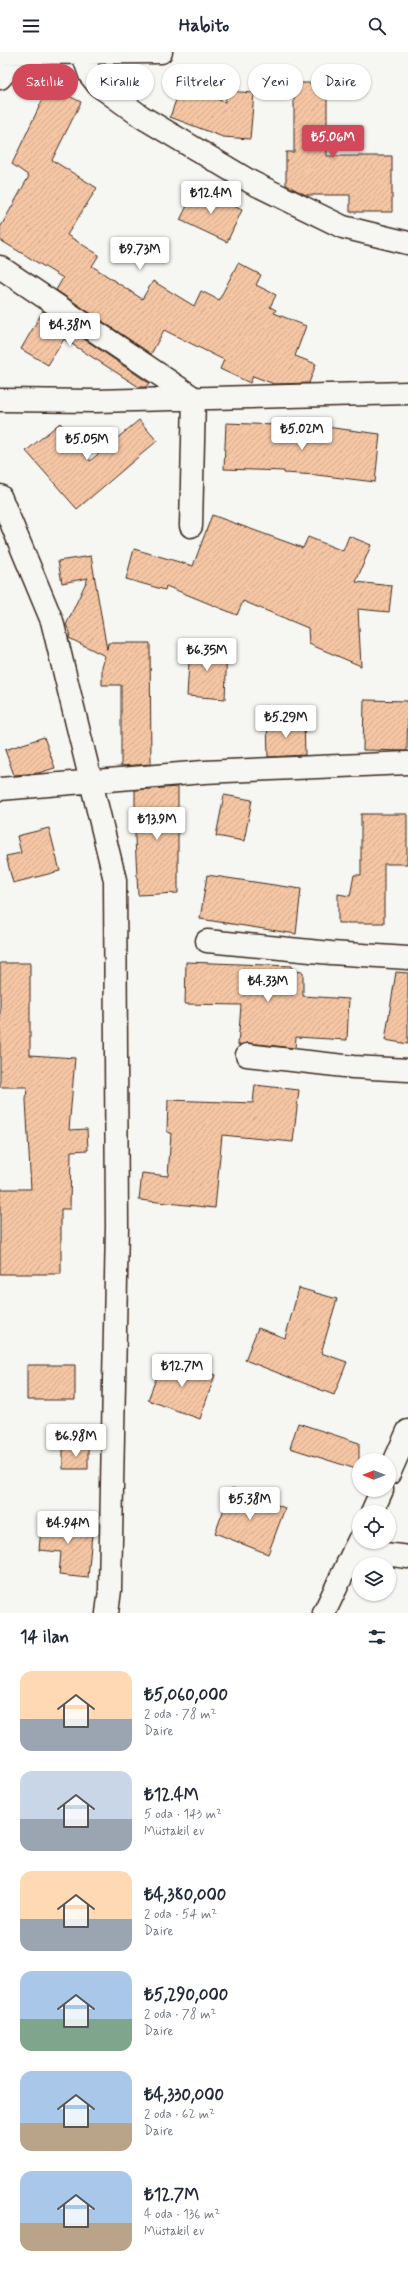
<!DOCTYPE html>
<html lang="tr">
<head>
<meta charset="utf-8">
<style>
	body { margin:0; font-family:Mynerve,sans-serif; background:#f2f2f3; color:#1f2937; height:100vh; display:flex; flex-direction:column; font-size:15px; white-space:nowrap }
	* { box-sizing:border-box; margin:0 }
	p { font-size:13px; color:#747a83 }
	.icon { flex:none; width:22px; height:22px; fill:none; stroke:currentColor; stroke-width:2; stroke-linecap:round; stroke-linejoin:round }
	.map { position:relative; height:1561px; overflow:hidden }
	.panel { display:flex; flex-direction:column; background:#fff; flex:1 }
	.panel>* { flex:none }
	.guide { position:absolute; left:12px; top:12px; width:384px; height:36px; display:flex; gap:8px }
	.needle { width:26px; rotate:270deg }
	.buttons { position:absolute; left:352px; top:1401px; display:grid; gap:8px }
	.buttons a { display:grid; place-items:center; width:44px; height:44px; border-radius:50%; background:#fff; box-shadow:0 1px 3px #0004; font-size:20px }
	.price { position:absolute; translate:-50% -34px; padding:0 9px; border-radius:4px; background:#fff; color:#222; font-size:13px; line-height:26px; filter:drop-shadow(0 1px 2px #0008) }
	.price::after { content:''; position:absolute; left:50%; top:24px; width:12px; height:9px; margin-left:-6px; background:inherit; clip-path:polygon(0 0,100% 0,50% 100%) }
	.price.current { background:#d1495b; color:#fff }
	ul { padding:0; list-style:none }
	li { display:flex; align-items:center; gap:12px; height:100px; padding:0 20px }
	li span { display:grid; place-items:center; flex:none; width:112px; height:80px; border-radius:12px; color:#555 }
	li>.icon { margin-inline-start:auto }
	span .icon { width:48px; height:48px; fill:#fffc; stroke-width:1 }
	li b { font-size:17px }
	h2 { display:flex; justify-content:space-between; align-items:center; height:48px; padding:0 20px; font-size:17px }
	.chip { padding:0 14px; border-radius:18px; background:#fff; box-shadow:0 1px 3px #0004; font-size:14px; line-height:36px }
	.chip.current { background:#d1495b; color:#fff }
	header { display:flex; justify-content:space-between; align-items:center; height:52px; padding:0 20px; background:#fff; font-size:18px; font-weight:700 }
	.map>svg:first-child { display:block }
	.building { fill:url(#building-hatch); stroke:#3b2a1e }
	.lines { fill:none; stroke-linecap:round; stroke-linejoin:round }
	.minor-casing { stroke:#3b2a1e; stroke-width:25 }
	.major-casing { stroke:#3b2a1e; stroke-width:25 }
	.minor { stroke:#f6f6f2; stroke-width:22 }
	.major { stroke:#f6f6f2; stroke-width:22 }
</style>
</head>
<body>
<header><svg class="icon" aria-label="menu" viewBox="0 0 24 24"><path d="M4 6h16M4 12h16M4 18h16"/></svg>Habito<svg class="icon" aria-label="search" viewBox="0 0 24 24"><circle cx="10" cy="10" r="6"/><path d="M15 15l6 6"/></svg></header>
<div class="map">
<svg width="408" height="1561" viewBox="0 0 408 1561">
	<defs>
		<pattern id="building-hatch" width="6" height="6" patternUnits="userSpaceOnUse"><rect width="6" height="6" fill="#f5c6a4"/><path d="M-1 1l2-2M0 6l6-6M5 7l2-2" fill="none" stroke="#d3aa8d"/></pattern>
	</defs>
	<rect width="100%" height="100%" fill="#f6f6f2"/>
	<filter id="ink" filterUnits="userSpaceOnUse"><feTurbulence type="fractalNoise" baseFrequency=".025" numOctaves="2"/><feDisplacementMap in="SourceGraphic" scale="8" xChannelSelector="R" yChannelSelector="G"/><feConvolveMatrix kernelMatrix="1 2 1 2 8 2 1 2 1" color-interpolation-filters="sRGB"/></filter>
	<g filter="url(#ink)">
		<path class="building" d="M 294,31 L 327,31 L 327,104 L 392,104 L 392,160 L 350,160 L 350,143 L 306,143 L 286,133 L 286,100 L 294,100 Z
			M 49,34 L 81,50 L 52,108 L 97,136 L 67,183 L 99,203 L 92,214 L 142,247 L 153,229 L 194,254 L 201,239 L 219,248 L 238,211 L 261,223 L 256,233 L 276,243 L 270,255 L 276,258 L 274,261 L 306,274 L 295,304 L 316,312 L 309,331 L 274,332 L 253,324 L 250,331 L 220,317 L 224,308 L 164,278 L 151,302 L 56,238 L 63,226 L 0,188 L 0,176 L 29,124 L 12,112 Z
			M 181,34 L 225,50 L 226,39 L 254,41 L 250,87 L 223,85 L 170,65 Z
			M 196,136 L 242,158 L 227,190 L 180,168 Z
			M 43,259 L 149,331 L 146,335 L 139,335 L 64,287 L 48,313 L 21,297 Z
			M 139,368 L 157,389 L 77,457 L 26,399 L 60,371 L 90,409 Z
			M 226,371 L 326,375 L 380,382 L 375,430 L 317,423 L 284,421 L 284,419 L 224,417 Z
			M 212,463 L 303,496 L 308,485 L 343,499 L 349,484 L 371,493 L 356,530 L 392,534 L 389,560 L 358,557 L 361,614 L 309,592 L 308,576 L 243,549 L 237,563 L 166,534 L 165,538 L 126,527 L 134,497 L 193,514 Z
			M 91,504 L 107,598 L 108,591 L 150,591 L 151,712 L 121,714 L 121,633 L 102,633 L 102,615 L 105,604 L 69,586 L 70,580 L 66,573 L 88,526 L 62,531 L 58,509 Z
			M 190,594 L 227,596 L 225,647 L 187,644 Z
			M 364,648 L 408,649 L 407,699 L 363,698 Z
			M 304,669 L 305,703 L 268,705 L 267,670 Z
			M 44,685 L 55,716 L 38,721 L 14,723 L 5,698 Z
			M 178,735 L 178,841 L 138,843 L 135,786 L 135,738 Z
			M 224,743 L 252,748 L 244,789 L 216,784 Z
			M 361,762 L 407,762 L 407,812 L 384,812 L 384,871 L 338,871 L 338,842 L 350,844 L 354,823 L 361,823 Z
			M 49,776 L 60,819 L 13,831 L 6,804 L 21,801 L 17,784 Z
			M 207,823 L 301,837 L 296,882 L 200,867 Z
			M 186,910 L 292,914 L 292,919 L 303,920 L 303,944 L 349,947 L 347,988 L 296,985 L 295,996 L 248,991 L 238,993 L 241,953 L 185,952 Z
			M 0,911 L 30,911 L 30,1003 L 75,1006 L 69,1078 L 87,1077 L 88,1098 L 71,1099 L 70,1157 L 61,1157 L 61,1222 L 0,1222 L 0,1137 L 31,1137 L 26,1048 L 27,1035 L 0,1035 Z
			M 396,920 L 408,921 L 408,992 L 385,988 Z
			M 255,1033 L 299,1038 L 293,1090 L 222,1083 L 215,1156 L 139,1148 L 142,1121 L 168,1124 L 171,1081 L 167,1080 L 168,1048 L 253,1051 Z
			M 299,1236 L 337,1247 L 321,1301 L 347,1310 L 334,1343 L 245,1308 L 258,1276 L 285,1286 Z
			M 164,1305 L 215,1323 L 200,1367 L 148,1348 Z
			M 27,1313 L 75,1313 L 75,1348 L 27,1348 Z
			M 298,1371 L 359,1391 L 359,1418 L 290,1396 Z
			M 63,1395 L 88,1395 L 88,1417 L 63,1417 Z
			M 232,1436 L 285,1456 L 268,1502 L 215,1481 Z
			M 42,1466 L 93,1471 L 88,1526 L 59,1523 L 61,1500 L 39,1498 Z"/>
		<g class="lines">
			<defs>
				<path id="minor" d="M 82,0 L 90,23 L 98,33 L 142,65 L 251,130 L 343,175 L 408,191
					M 0,1 L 161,0
					M 0,26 L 22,1
					M 0,215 L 194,346 L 191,474
					M 0,348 L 95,349 L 408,341
					M 0,444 L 52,569 L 115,828 L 117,1174 L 110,1538 L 107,1561
					M 0,737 L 204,720 L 408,711
					M 207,889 L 331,901 L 408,906
					M 247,1003 L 353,1015 L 408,1018
					M 354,1498 L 408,1505"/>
				<path id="major" d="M 389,1422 L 408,1379
					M 372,1460 L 382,1438
					M 324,1561 L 359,1488"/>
			</defs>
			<use href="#minor" class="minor-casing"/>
			<use href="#major" class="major-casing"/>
			<use href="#minor" class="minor"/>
			<use href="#major" class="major"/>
		</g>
	</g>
</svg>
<div class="buttons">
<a><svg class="needle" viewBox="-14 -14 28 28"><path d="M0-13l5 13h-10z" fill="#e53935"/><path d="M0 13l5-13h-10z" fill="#747a83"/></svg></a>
<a><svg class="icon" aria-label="locate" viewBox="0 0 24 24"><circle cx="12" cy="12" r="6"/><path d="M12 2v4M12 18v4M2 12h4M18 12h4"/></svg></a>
<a><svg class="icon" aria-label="layers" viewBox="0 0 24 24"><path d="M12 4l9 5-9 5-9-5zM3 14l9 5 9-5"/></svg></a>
</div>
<b class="price current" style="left:333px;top:107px">₺5.06M</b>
<b class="price" style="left:211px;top:163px">₺12.4M</b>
<b class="price" style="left:140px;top:219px">₺9.73M</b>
<b class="price" style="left:70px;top:295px">₺4.38M</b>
<b class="price" style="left:302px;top:399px">₺5.02M</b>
<b class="price" style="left:87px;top:409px">₺5.05M</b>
<b class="price" style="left:207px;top:620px">₺6.35M</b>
<b class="price" style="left:286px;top:687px">₺5.29M</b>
<b class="price" style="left:157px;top:789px">₺13.9M</b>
<b class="price" style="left:268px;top:951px">₺4.33M</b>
<b class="price" style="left:182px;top:1336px">₺12.7M</b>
<b class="price" style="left:76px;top:1406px">₺6.98M</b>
<b class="price" style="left:250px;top:1469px">₺5.38M</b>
<b class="price" style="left:68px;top:1493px">₺4.94M</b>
<div class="guide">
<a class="chip current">Satılık</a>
<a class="chip">Kiralık</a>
<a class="chip">Filtreler</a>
<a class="chip">Yeni</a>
<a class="chip">Daire</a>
</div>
</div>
<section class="panel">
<h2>14 ilan<svg class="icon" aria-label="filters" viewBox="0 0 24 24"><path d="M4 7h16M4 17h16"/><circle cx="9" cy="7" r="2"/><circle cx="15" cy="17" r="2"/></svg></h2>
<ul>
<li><span style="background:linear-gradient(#ffd9b3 60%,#9aa5b1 0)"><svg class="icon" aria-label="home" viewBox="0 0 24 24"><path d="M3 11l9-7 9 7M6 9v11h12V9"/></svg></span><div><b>₺5,060,000</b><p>2 oda · 78 m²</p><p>Daire</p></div></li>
<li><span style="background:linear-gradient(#c9d6e8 60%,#9aa5b1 0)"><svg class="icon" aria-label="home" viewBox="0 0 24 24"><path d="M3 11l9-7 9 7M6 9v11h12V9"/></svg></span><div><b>₺12.4M</b><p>5 oda · 143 m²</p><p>Müstakil ev</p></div></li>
<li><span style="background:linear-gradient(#ffd9b3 60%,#9aa5b1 0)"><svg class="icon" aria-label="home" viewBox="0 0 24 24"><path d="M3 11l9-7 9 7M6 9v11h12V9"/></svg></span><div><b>₺4,380,000</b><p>2 oda · 54 m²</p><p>Daire</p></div></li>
<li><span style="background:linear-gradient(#a9c7e8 60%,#7fa58c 0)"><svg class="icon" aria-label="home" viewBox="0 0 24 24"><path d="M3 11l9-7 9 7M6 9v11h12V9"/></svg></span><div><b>₺5,290,000</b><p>2 oda · 78 m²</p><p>Daire</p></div></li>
<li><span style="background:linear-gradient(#a9c7e8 65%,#b9a48a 0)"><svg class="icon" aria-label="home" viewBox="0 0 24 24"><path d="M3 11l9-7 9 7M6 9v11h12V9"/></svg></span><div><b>₺4,330,000</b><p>2 oda · 62 m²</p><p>Daire</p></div></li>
<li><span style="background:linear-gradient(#a9c7e8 65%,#b9a48a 0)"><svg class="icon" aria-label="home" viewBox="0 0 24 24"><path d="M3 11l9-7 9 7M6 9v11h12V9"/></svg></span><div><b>₺12.7M</b><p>4 oda · 136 m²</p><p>Müstakil ev</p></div></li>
</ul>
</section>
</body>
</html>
